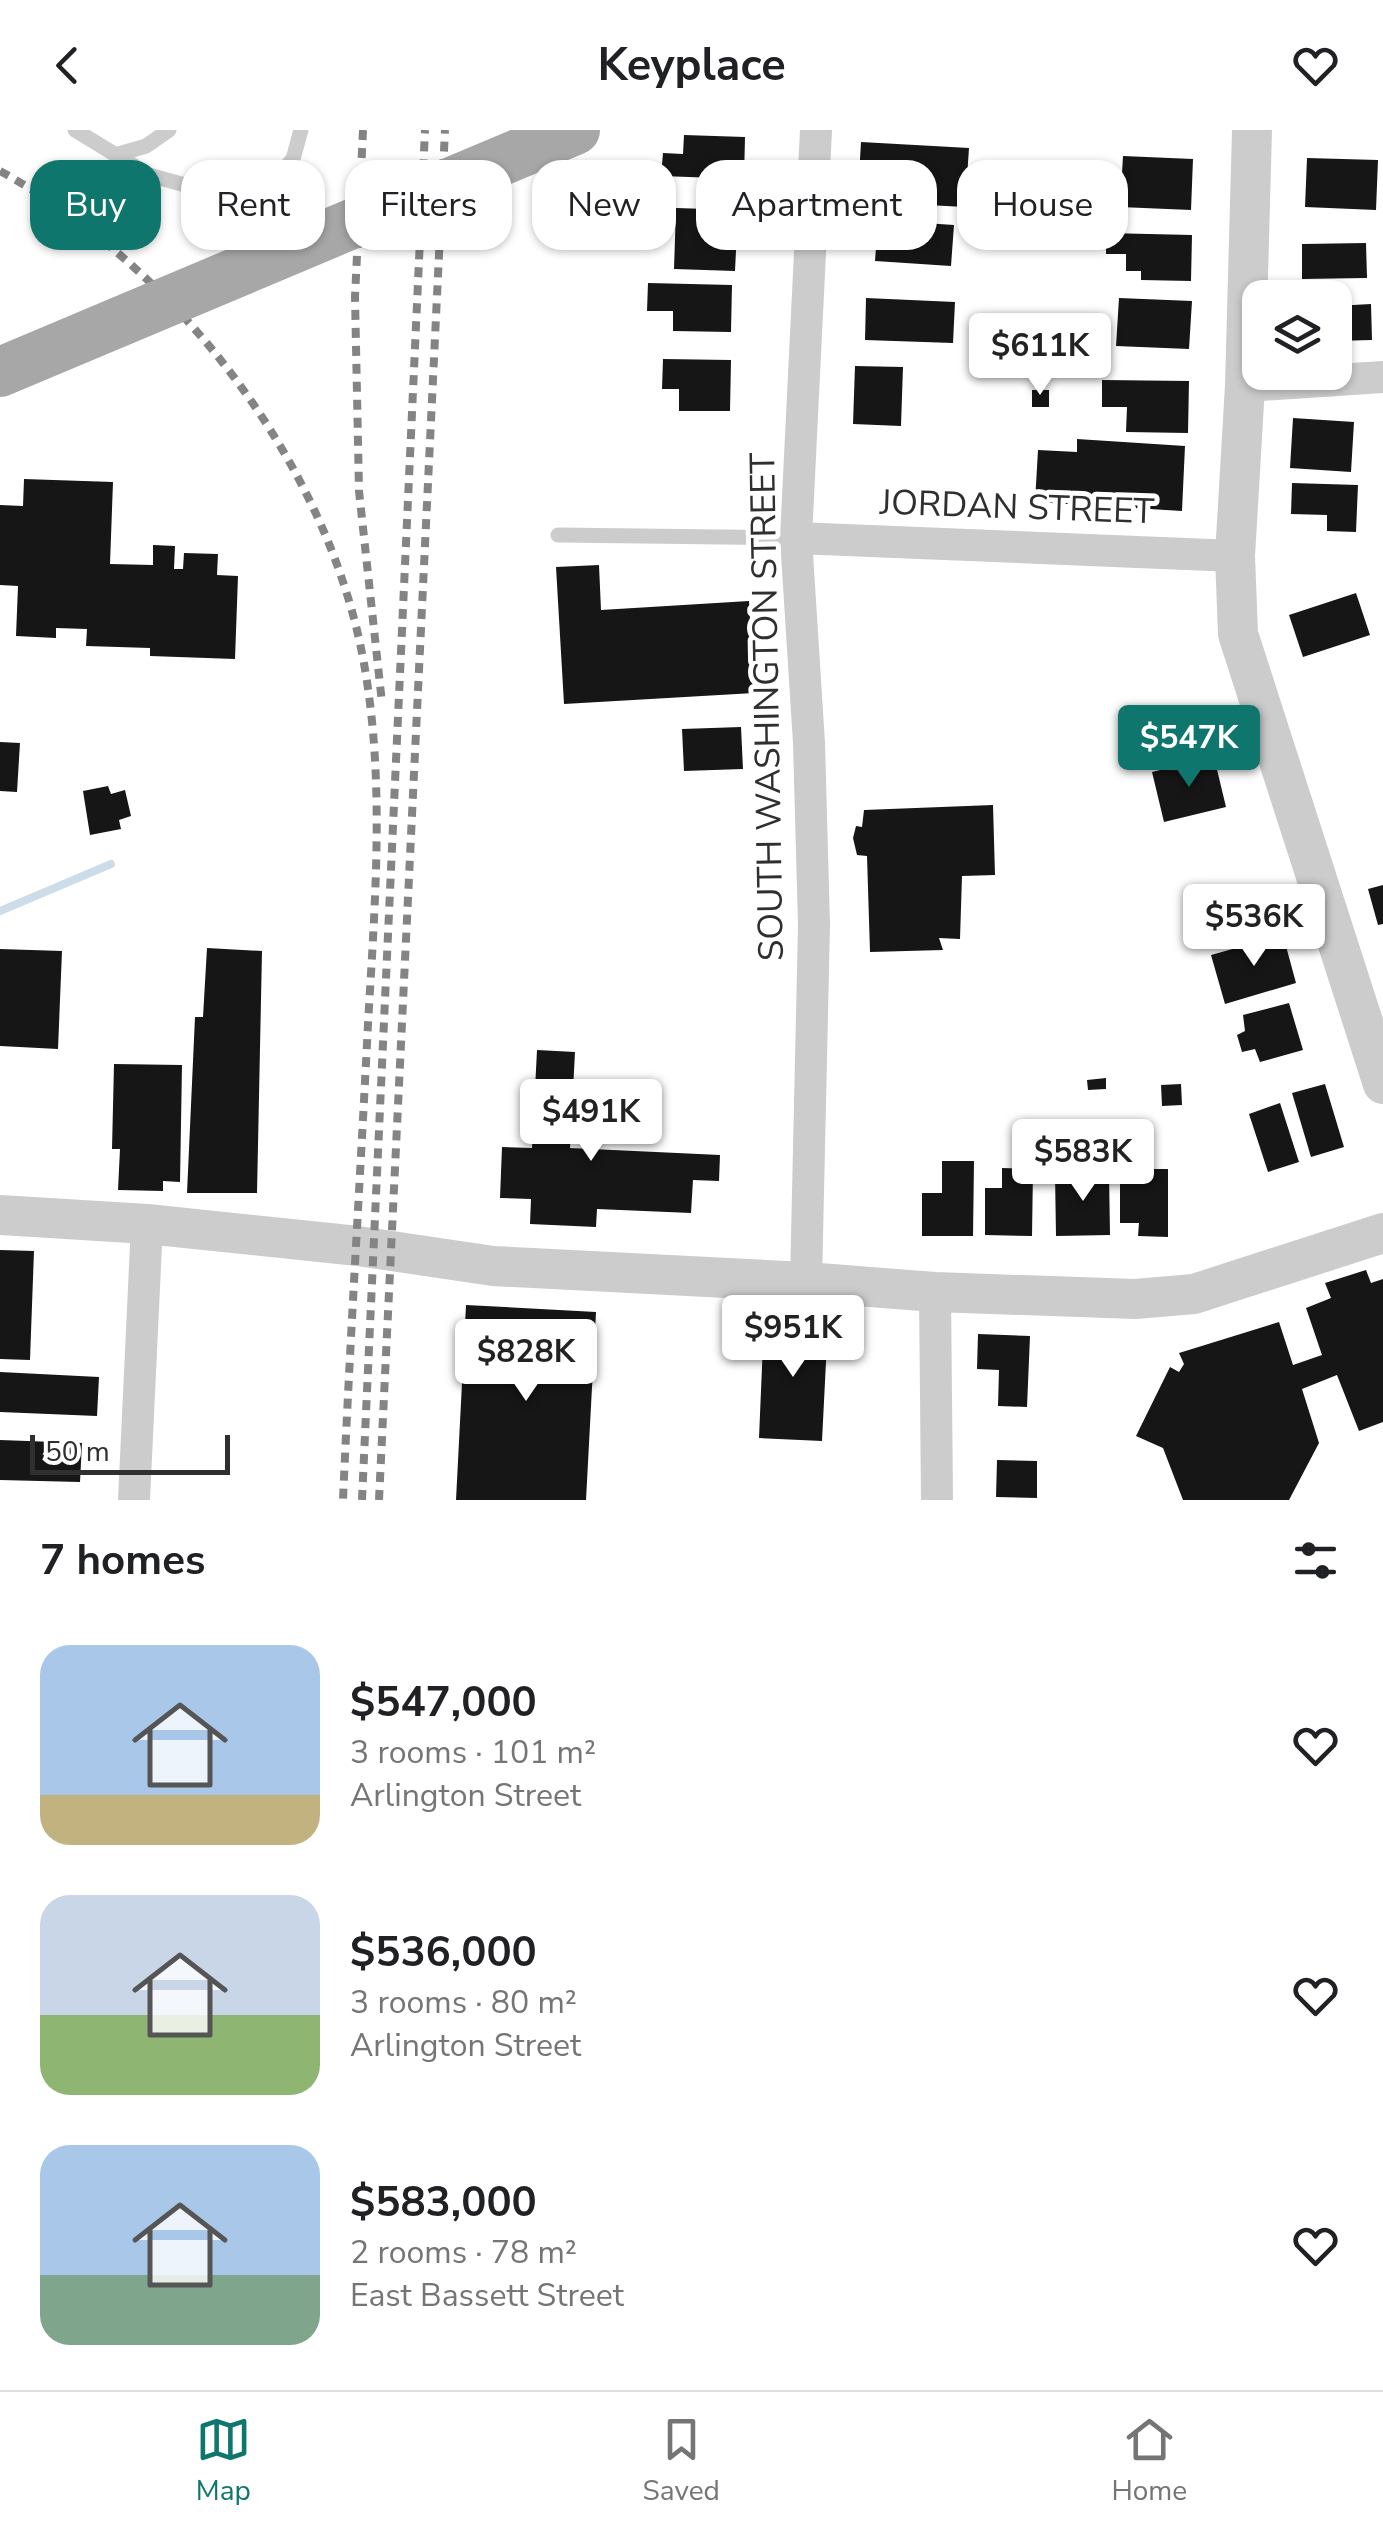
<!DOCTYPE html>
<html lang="en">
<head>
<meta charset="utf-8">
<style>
	body { margin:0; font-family:"Nunito Sans",sans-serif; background:#f6f6f6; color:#202124; height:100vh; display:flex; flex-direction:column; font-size:38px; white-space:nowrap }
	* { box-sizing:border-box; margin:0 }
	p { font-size:32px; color:#757577 }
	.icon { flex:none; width:55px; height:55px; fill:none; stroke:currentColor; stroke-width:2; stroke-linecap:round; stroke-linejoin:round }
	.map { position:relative; height:1370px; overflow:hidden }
	.sheet { display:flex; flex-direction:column; background:#fff; flex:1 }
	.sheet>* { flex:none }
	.banner { position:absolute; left:30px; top:30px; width:1325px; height:90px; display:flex; gap:20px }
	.controls { position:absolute; left:1242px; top:150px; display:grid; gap:20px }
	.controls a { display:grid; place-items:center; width:110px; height:110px; border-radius:20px; background:#fff; box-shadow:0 2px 8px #0004; font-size:50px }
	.scale { position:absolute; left:30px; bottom:25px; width:200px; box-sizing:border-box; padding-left:10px; border:5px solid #2f2f2f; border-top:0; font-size:28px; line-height:35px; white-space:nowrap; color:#2f2f2f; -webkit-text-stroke:8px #fff; paint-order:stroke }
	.price { position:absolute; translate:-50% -85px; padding:0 22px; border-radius:10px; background:#fff; color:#222; font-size:32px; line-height:65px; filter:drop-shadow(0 2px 5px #0008) }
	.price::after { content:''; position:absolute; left:50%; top:60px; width:30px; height:22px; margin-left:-15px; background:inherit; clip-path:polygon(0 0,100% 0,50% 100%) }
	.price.current { background:#0f766e; color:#fff }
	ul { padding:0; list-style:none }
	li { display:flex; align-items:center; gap:30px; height:250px; padding:0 40px }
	li span { display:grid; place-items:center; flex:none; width:280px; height:200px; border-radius:30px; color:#555 }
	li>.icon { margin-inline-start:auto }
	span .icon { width:120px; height:120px; fill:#fffc; stroke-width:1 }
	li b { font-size:42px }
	h2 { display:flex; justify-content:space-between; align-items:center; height:120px; padding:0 40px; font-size:42px }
	.chip { padding:0 35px; border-radius:30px; background:#fff; box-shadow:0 2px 8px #0004; font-size:35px; line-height:90px }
	.chip.current { background:#0f766e; color:#fff }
	header { display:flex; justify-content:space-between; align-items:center; height:130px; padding:0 40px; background:#fff; font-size:45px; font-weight:700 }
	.dock { display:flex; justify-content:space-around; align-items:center; height:140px; border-top:2px solid #e0e0e0; background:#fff; font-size:28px; color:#757577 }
	.dock a { display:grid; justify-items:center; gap:5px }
	.dock .current { color:#0f766e }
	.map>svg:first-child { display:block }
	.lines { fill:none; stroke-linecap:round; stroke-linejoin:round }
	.stream { stroke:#ccdce8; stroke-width:8 }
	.building { fill:#161616 }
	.service { stroke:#ccc; stroke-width:15 }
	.minor { stroke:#ccc; stroke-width:32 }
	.tertiary { stroke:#ccc; stroke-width:40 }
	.rail { stroke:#848484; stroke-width:8; stroke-dasharray:10 8; stroke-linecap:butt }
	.primary-bridge { stroke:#a7a7a7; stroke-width:50 }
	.labels { text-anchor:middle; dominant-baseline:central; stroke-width:10; stroke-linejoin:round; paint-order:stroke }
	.street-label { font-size:35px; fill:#2f2f2f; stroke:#fff }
</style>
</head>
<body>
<header><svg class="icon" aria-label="back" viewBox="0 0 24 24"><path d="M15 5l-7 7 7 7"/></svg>Keyplace<svg class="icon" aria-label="heart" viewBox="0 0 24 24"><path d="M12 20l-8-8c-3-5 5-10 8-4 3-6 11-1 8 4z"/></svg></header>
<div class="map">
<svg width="1383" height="1370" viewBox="0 0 1383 1370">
	<rect width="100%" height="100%" fill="#fff"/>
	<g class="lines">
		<path class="stream" d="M 0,781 L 111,734"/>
	</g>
	<path class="building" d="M 684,5 L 745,7 L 744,49 L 661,46 L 663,23 L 683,24 Z
		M 861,12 L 969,18 L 965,77 L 870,72 L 872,47 L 859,46 Z
		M 1123,26 L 1193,29 L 1191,80 L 1120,77 Z
		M 1307,28 L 1378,30 L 1376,80 L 1305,77 Z
		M 676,78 L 738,80 L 735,141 L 674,139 Z
		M 878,90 L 954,95 L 951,136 L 875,131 Z
		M 1106,103 L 1192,105 L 1191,151 L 1141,150 L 1141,141 L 1126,141 L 1126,124 L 1106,124 Z
		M 1366,113 L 1367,148 L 1302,149 L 1302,114 Z
		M 648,153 L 732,155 L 731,202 L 673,201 L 673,181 L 647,181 Z
		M 866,168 L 955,172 L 953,213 L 865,210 Z
		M 1119,168 L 1192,171 L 1189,219 L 1116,216 Z
		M 1371,174 L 1372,210 L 1335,211 L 1335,176 Z
		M 663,229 L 731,230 L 730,281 L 679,281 L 679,259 L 662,259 Z
		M 855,236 L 903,237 L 901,296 L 853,294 Z
		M 1102,250 L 1189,251 L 1188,303 L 1126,302 L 1127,277 L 1102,277 Z
		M 1032,260 L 1049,260 L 1049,277 L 1032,277 Z
		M 1293,288 L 1354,292 L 1351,342 L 1290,338 Z
		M 1077,309 L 1185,316 L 1182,381 L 1035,372 L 1038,320 L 1077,322 Z
		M 24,349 L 113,352 L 110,434 L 153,435 L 153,415 L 175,416 L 174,439 L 183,439 L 184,423 L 218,424 L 217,445 L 238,446 L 235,529 L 150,526 L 150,518 L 86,516 L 87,499 L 56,498 L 56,508 L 16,506 L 18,456 L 0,455 L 0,375 L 23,376 Z
		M 1292,353 L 1358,355 L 1356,402 L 1327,401 L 1327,385 L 1291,384 Z
		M 599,435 L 601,480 L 749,471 L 754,563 L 564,574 L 556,437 Z
		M 1356,463 L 1370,505 L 1303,527 L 1289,485 Z
		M 741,597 L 743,639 L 684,641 L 682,599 Z
		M 0,612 L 20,613 L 17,662 L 0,661 Z
		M 1214,627 L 1226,677 L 1164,692 L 1152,642 Z
		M 108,656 L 111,664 L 125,660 L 131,686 L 119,690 L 121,699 L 90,705 L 83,661 Z
		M 993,675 L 995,745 L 962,746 L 960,809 L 939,808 L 943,820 L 870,822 L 867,726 L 857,725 L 853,708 L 856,696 L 862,697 L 864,680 Z
		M 1383,755 L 1383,794 L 1378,795 L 1368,759 Z
		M 1283,805 L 1296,853 L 1225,874 L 1211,825 Z
		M 207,818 L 262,821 L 257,1063 L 187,1063 L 195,887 L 203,887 Z
		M 0,819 L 62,821 L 58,919 L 0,916 Z
		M 1289,873 L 1303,920 L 1260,932 L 1255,919 L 1242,922 L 1237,905 L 1245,901 L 1243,885 Z
		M 537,920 L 575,922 L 570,1018 L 720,1025 L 719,1051 L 693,1050 L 691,1083 L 597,1079 L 596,1097 L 530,1094 L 531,1069 L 500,1068 L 502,1017 L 532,1018 Z
		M 114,934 L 182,935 L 180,1052 L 163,1051 L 163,1061 L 118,1060 L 120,1019 L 112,1019 Z
		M 1106,948 L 1106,959 L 1088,960 L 1087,950 Z
		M 1181,954 L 1182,975 L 1162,976 L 1161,955 Z
		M 1325,954 L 1344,1017 L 1311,1027 L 1292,963 Z
		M 1280,973 L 1299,1032 L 1268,1042 L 1249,984 Z
		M 942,1031 L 974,1031 L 973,1106 L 922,1106 L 922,1063 L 942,1063 Z
		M 1002,1038 L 1033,1039 L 1032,1106 L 985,1105 L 985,1058 L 1002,1058 Z
		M 1120,1039 L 1168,1039 L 1168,1107 L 1138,1106 L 1139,1093 L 1120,1093 Z
		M 1109,1043 L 1110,1105 L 1056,1106 L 1055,1044 Z
		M 0,1120 L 34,1121 L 30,1230 L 0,1229 Z
		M 1366,1140 L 1371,1153 L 1383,1149 L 1383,1292 L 1359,1301 L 1337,1245 L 1302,1259 L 1319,1313 L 1289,1370 L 1183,1370 L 1163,1318 L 1136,1306 L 1170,1237 L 1179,1242 L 1184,1234 L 1179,1223 L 1279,1192 L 1293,1235 L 1322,1225 L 1306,1178 L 1331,1168 L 1325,1153 Z
		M 466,1175 L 596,1182 L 586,1370 L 456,1370 Z
		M 764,1189 L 828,1192 L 822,1311 L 759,1308 Z
		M 978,1204 L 1030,1206 L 1027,1277 L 998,1276 L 999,1240 L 977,1239 Z
		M 0,1242 L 99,1247 L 97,1286 L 0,1282 Z
		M 0,1310 L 82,1313 L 80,1352 L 0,1350 Z
		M 997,1330 L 1037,1331 L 1037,1368 L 996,1367 Z"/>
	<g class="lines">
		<path class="service" d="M 75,0 L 149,45 L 207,61 L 256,55 L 280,44 L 293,29 L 301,0
			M 115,25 L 146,16 L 169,0
			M 558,405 L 796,408"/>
		<path class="minor" d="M 1245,256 L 1383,247
			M 796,408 L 1235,426
			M 806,1152 L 814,795 L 809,613 L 796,408 L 816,0
			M 935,1162 L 937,1370
			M 134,1370 L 147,1094"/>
		<path class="tertiary" d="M 1252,0 L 1245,256 L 1235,426 L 1238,504 L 1383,954
			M 0,1085 L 147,1094 L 358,1116 L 493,1136 L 806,1152 L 935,1162 L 1135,1169 L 1194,1164 L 1383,1103"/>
		<path class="rail" d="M 363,0 L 355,167 L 359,361 L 382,573
			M 0,41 C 174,136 323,327 362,523 C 386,645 375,771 368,894 C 360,1052 350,1211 343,1370
			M 362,1370 L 425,0
			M 379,1370 L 445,0"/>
		<path class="primary-bridge" d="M 0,242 L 575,0"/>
	</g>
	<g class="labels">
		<g class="street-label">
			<text transform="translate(1017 377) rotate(2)">JORDAN STREET</text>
			<text transform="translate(767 577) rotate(-91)">SOUTH WASHINGTON STREET</text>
		</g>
	</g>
</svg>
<div class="controls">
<a><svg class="icon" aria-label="layers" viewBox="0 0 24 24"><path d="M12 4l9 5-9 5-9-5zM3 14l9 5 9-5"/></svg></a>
</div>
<div class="scale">50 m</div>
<b class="price" style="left:1040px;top:268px">$611K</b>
<b class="price current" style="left:1189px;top:660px">$547K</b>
<b class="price" style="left:1254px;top:839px">$536K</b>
<b class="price" style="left:591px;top:1034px">$491K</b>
<b class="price" style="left:1083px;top:1074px">$583K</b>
<b class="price" style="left:793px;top:1250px">$951K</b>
<b class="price" style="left:526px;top:1274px">$828K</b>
<div class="banner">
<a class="chip current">Buy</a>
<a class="chip">Rent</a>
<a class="chip">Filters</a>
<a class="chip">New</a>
<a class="chip">Apartment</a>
<a class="chip">House</a>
</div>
</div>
<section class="sheet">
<h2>7 homes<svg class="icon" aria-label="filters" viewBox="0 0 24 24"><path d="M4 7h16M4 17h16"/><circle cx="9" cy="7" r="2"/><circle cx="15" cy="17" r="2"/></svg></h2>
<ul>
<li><span style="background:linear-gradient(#a9c7e8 75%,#c2b280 0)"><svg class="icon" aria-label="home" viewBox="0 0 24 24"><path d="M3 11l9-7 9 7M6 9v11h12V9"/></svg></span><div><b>$547,000</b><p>3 rooms · 101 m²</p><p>Arlington Street</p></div><svg class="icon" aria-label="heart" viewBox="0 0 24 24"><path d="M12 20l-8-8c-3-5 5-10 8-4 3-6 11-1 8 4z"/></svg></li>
<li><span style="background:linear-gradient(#c9d6e8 60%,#8fb573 0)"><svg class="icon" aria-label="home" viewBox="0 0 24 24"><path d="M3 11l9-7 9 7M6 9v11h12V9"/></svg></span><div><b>$536,000</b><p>3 rooms · 80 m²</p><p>Arlington Street</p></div><svg class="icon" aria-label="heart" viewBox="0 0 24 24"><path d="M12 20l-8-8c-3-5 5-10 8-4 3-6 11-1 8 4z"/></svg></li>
<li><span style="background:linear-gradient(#a9c7e8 65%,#7fa58c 0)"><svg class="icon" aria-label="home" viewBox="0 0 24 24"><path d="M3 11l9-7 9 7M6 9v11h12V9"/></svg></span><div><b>$583,000</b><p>2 rooms · 78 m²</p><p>East Bassett Street</p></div><svg class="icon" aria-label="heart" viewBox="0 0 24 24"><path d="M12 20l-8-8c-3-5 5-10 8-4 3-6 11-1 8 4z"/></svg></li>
</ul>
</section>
<nav class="dock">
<a class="current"><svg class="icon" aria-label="map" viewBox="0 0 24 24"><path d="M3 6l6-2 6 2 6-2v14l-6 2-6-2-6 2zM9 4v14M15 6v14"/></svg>Map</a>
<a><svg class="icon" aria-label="saved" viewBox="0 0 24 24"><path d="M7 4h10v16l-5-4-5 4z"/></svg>Saved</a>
<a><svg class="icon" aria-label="home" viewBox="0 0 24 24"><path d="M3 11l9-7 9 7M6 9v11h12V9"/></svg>Home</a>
</nav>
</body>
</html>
